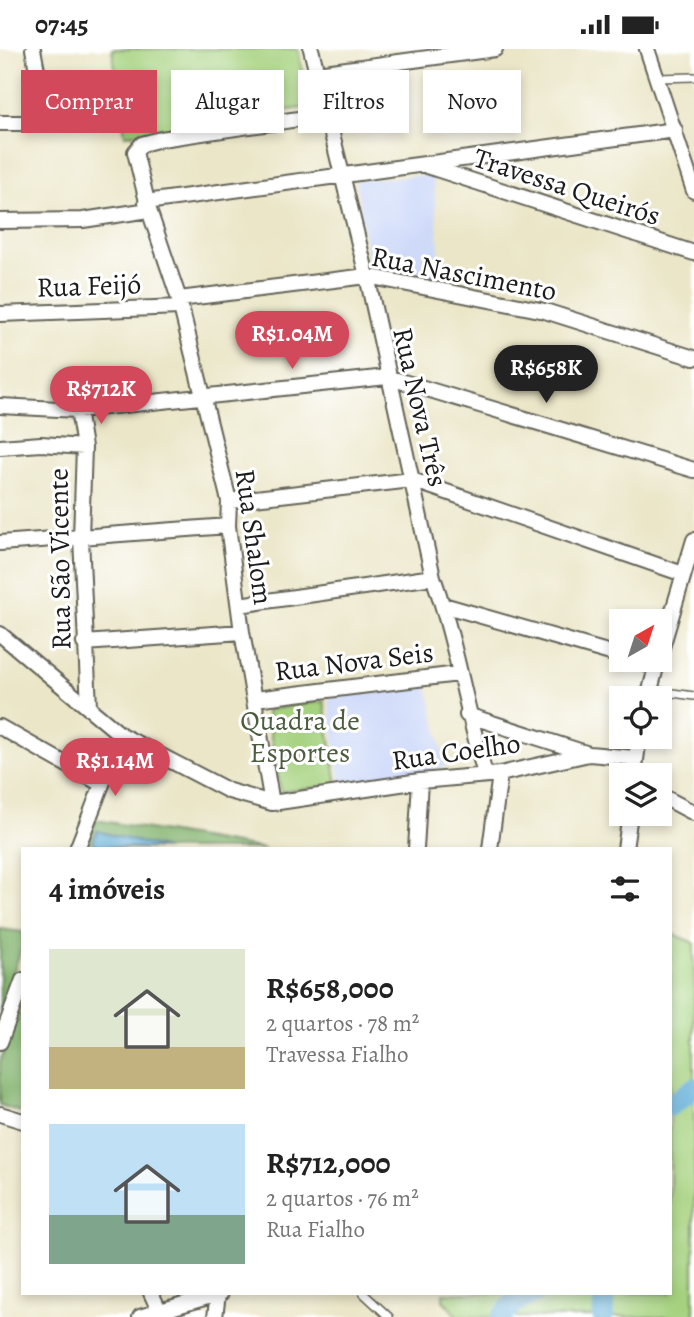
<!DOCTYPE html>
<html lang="pt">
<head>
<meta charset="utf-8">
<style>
	body { margin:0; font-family:Alegreya,serif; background:#f6f6f6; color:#222; height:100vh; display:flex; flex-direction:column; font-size:26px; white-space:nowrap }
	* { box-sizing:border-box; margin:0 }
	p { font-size:23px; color:#767676 }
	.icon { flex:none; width:38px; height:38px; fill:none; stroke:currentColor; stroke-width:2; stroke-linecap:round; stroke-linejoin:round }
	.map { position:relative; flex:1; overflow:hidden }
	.panel { position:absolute; left:21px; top:798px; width:651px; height:448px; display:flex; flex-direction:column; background:#fff; border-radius:0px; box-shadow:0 4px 10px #0003 }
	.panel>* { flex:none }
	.top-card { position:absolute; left:21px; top:21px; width:653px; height:63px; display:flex; gap:14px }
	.needle { width:46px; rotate:39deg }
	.tools { position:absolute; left:609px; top:560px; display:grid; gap:14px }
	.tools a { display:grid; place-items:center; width:63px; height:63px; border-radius:0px; background:#fff; box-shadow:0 4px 10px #0003; font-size:35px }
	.price { position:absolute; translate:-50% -60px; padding:0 16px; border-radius:24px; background:#d1495b; color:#fff; font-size:23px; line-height:46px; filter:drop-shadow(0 2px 4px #0008) }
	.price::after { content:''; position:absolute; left:50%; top:42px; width:21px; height:16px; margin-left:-10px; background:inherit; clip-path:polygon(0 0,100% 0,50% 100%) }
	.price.on { background:#222; color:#fff }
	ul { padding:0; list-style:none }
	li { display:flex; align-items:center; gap:21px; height:175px; padding:0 28px }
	li span { display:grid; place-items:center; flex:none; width:196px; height:140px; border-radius:0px; color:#555 }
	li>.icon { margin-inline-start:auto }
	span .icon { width:84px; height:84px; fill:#fffc; stroke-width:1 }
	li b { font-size:30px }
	h2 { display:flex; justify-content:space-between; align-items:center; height:84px; padding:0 28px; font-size:30px }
	.chip { padding:0 24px; border-radius:0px; background:#fff; box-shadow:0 4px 10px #0003; font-size:24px; line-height:63px }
	.chip.on { background:#d1495b; color:#fff }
	.status { display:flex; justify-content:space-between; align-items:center; height:49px; padding:0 35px; background:#fff; direction:ltr }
	.status svg { height:19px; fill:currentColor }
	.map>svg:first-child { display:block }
	.built { fill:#cfdaf9 }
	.green { fill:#a6d27f; stroke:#61774e; stroke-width:2 }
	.forest { fill:#84b46e; stroke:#506845; stroke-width:2 }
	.water { fill:#5babd6; stroke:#3c6479; stroke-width:2 }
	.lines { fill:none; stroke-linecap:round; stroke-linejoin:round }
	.river { stroke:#5babd6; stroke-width:21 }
	.lane-casing { stroke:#646358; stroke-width:10 }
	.street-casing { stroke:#646358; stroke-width:18 }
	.lane { stroke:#fff; stroke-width:7 }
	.street { stroke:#fff; stroke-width:14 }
	.labels { text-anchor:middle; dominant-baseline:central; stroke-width:6; stroke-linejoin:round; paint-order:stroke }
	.street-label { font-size:28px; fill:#1c1c1c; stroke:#fff }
	.park-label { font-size:28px; fill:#4c5c3f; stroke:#fff }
</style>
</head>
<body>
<div class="status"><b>07:45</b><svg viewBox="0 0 49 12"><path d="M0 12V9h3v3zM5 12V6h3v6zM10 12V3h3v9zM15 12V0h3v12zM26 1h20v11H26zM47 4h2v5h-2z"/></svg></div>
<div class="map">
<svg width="694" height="1268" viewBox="0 0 694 1268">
	<rect width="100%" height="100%" fill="#fff"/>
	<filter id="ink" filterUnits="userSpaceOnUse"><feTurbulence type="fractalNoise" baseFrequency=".0143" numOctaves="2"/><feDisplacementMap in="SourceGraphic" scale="14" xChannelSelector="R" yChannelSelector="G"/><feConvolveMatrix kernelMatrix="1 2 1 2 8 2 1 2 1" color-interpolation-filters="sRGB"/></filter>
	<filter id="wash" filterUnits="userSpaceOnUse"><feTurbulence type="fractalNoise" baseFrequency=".00686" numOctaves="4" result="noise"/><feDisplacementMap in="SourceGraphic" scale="28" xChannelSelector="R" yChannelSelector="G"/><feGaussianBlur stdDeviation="1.57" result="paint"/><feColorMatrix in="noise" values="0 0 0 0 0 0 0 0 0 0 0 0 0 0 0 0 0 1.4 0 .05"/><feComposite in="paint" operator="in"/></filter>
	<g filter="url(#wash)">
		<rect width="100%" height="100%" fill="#ebe6c8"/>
		<path class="built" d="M 433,126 L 442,233 L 370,223 L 356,131 Z
			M 427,636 L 446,718 L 341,735 L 328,649 Z"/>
		<path class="green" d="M 112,0 L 298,0 L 309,58 L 125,86 Z
			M 324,652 L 337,736 L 281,743 L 266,661 Z
			M 670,884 L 694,894 L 694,1268 L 458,1268 L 443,1251 L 443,1244 L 670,1244 Z"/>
		<path class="forest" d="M 96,771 L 265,800 L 85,800 Z
			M 0,880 L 23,883 L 23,895 L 0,963 Z
			M 23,955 L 23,1064 L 0,1056 L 0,1012 Z"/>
		<path class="water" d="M 97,782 L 166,800 L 100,797 L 93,793 Z"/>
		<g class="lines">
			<path class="river" d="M 670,1057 L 694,1039
				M 502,1268 L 515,1253 L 535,1244
				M 603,1268 L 604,1244"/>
		</g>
	</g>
	<g filter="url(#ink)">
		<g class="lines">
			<defs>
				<path id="lane" d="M 657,29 L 694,28
					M 651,641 L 694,647
					M 363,1244 L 389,1268"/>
				<path id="street" d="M 311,0 L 367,227 L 433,528 C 456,592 466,660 485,725
					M 647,0 L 694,142
					M 317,24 L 495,0
					M 0,74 L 27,74 L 39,66 L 41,43 L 33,0
					M 427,117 L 694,204
					M 146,153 L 675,81
					M 0,172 L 83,171 L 149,161
					M 179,250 L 367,227 L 545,262 L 694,309
					M 0,265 L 180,258
					M 0,357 L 78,361 L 387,328 L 694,421
					M 78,361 L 84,398 L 81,489 L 89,658
					M 0,398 L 41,395 L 84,398
					M 229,452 L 412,431 L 683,525
					M 0,494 L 228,477
					M 239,556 L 433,528
					M 443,556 L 621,607
					M 0,585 L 121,686 L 229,742 L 272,754 L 420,732 L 500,725 L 589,705 L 635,709
					M 84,594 L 242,583
					M 660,605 L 694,491
					M 632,611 L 656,618
					M 648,649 L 658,611
					M 255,650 L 458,625
					M 467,666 L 589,705
					M 0,678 L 101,735
					M 634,726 L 639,688
					M 660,746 L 694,764
					M 272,754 L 242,583 L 228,477 L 229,452 L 179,250 L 149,161 L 135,103 L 142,95 L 161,90 L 326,66
					M 77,800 L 121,686
					M 416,800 L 420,732
					M 490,800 L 500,725
					M 625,800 L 630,765
					M 0,993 L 23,931
					M 0,1065 L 23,1072
					M 151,1244 L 159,1261
					M 140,1268 L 221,1244
					M 215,1268 L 218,1245"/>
			</defs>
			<use href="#lane" class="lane-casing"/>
			<use href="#street" class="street-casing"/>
			<use href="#lane" class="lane"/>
			<use href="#street" class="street"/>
		</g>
	</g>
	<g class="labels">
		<g class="street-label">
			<text transform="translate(567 138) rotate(18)">Travessa Queirós</text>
			<text transform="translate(464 225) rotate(11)">Rua Nascimento</text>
			<text transform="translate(89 237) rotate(-2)">Rua Feijó</text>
			<text transform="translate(420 358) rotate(77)">Rua Nova Três</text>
			<text transform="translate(254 488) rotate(82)">Rua Shalom</text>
			<text transform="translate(60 510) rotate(-91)">Rua São Vicente</text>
			<text transform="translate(354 613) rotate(-7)">Rua Nova Seis</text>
			<text transform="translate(456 703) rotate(-8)">Rua Coelho</text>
		</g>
		<g class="park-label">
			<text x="300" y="672">Quadra de<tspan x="300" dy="32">Esportes</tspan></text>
		</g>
	</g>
</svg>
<div class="tools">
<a><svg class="needle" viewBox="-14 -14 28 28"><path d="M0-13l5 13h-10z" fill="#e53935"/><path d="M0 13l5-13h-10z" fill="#767676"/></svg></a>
<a><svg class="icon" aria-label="locate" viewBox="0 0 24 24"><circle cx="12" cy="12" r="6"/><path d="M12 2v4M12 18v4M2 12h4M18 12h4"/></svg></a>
<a><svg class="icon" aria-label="layers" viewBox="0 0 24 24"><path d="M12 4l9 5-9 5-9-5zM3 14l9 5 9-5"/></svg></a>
</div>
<b class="price" style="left:292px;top:322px">R$1.04M</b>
<b class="price on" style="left:546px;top:356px">R$658K</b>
<b class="price" style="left:101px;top:377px">R$712K</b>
<b class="price" style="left:115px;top:749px">R$1.14M</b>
<div class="top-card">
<a class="chip on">Comprar</a>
<a class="chip">Alugar</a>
<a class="chip">Filtros</a>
<a class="chip">Novo</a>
</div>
<section class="panel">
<h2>4 imóveis<svg class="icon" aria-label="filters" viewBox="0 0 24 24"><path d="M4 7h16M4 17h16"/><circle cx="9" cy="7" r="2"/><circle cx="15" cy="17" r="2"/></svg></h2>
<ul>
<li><span style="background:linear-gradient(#dfe7d0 70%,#c2b280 0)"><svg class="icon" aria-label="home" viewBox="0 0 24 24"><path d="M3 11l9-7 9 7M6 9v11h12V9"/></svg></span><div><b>R$658,000</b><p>2 quartos · 78 m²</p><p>Travessa Fialho</p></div></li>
<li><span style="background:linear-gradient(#bfe0f5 65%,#7fa58c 0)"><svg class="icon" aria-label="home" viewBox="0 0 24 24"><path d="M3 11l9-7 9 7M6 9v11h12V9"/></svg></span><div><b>R$712,000</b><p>2 quartos · 76 m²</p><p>Rua Fialho</p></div></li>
</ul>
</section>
</div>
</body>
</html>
